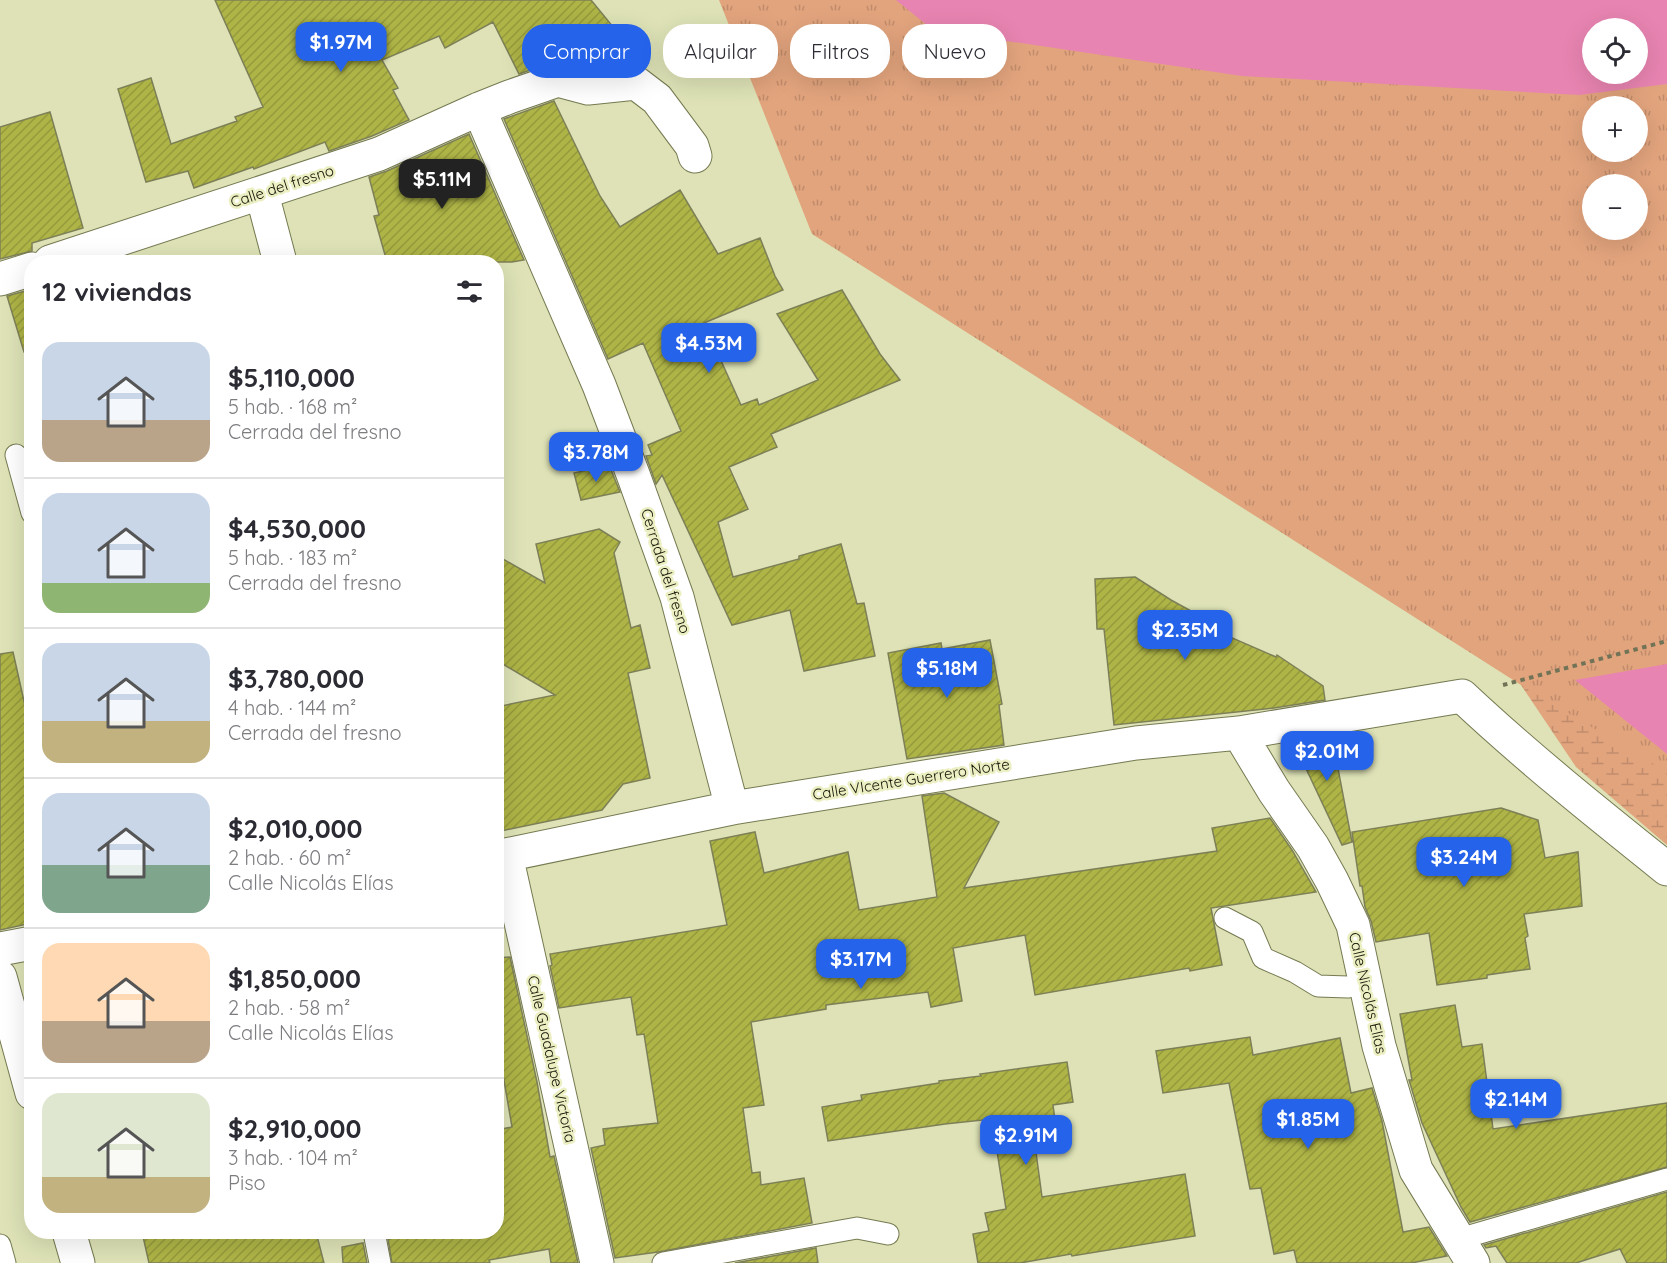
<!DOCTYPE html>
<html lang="es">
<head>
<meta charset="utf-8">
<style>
	body { margin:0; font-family:Quicksand,sans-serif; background:#f7f7f7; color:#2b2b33; height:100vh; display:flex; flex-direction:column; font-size:22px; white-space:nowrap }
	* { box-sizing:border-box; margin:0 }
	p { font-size:20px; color:#7c7c81 }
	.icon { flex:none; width:33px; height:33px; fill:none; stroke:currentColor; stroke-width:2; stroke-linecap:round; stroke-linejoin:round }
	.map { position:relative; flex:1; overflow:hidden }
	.sheet { position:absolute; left:24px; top:255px; width:480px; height:984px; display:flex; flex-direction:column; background:#fff; border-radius:24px; box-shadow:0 6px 24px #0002 }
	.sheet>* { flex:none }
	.top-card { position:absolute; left:522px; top:24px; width:570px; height:54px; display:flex; gap:12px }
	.buttons { position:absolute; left:1582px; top:18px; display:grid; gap:12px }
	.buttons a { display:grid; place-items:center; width:66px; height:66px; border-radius:50%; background:#fff; box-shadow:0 6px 24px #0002; font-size:30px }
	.price { position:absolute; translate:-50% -51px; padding:0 14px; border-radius:12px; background:#2563eb; color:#fff; font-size:20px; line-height:39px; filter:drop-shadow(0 2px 3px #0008) }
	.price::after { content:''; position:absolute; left:50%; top:36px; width:18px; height:14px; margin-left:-9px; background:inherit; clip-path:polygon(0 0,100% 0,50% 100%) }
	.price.on { background:#222; color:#fff }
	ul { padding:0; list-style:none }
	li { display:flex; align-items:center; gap:18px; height:150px; padding:0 18px }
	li+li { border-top:2px solid #e1e1e2 }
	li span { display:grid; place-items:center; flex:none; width:168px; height:120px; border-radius:18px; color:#555 }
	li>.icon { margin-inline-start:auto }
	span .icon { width:72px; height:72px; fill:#fffc; stroke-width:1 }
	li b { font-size:26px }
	h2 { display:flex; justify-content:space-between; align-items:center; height:72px; padding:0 18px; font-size:26px }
	.chip { padding:0 21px; border-radius:24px; background:#fff; box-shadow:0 6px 24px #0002; font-size:21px; line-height:54px }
	.chip.on { background:#2563eb; color:#fff }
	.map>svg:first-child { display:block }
	.wetland { fill:url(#wetland-marsh) }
	.park { fill:url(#park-tufts); fill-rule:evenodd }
	.water { fill:#e884b1; fill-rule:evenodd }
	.building { fill:url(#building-hatch); stroke:#7d8057; stroke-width:1.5 }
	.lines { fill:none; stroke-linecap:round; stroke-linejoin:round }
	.service-casing { stroke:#767a51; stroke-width:23 }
	.minor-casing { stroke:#767a51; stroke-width:35 }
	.path { stroke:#717357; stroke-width:4; stroke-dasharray:4.5 4.5; stroke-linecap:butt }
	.service { stroke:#fff; stroke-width:21 }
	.minor { stroke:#fff; stroke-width:33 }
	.labels { text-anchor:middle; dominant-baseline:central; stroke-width:5; stroke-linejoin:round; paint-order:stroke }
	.street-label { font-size:15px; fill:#131405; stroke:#ebefc2 }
</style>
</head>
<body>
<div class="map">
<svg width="1667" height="1263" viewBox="0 0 1667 1263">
	<defs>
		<pattern id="wetland-marsh" width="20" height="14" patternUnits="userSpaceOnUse" patternTransform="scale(1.5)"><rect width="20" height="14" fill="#e2a47d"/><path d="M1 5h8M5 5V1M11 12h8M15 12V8" fill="none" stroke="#c18c6b"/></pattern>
		<pattern id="park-tufts" width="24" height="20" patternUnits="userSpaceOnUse" patternTransform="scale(1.5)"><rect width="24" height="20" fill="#e2a47d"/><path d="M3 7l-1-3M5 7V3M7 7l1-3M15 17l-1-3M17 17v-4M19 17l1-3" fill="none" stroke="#c18c6b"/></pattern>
		<pattern id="building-hatch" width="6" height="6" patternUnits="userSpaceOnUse" patternTransform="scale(1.5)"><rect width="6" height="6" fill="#aeb446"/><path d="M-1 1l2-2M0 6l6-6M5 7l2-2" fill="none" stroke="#959a3c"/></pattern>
	</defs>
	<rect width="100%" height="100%" fill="#dee2b6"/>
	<path class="wetland" d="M 1575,680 L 1667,754 L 1667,845 L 1576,767 L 1521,685 Z"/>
	<path class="park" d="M 719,0 L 1667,0 L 1667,772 L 1521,685 L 812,234 ZM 1593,28 L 1638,28 L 1638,74 L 1593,74 ZM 1593,106 L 1638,106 L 1638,152 L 1593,152 ZM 1593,184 L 1638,184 L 1638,230 L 1593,230 Z"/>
	<path class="water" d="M 896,0 L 1667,0 L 1667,84 L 1579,95 L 1242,76 L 933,30 ZM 1593,28 L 1638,28 L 1638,74 L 1593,74 Z
		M 1667,664 L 1667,754 L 1575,680 Z"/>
	<path class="building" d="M 215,0 L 591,0 L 618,33 L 559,62 L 552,62 L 519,74 L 493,22 L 445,48 L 439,36 L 382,60 L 398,88 L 393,90 L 409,120 L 372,136 L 329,151 L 325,142 L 254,169 L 253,167 L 194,188 L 188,171 L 146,182 L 118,89 L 151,78 L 171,144 L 237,121 L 235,117 L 263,107 Z
		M 554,101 L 600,196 L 620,227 L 680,190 L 718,254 L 760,238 L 775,276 L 783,290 L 704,323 L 741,405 L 757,399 L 759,405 L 818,380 L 777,314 L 842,290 L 880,354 L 900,380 L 771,434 L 777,447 L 729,467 L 748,509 L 718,522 L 733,577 L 799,559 L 799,556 L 841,544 L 857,604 L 864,603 L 875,656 L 804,671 L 790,610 L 732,625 L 662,475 L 656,484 L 646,456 L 652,455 L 648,445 L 681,431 L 643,343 L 608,359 L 504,119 Z
		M 50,112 L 83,228 L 32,243 L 32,251 L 0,259 L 0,127 Z
		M 469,134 L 524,260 L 512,262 L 458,262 L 456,256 L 431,262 L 387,262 L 374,216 L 379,215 L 369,177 L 387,171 Z
		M 32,289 L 32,351 L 24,352 L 7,296 Z
		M 609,465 L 620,492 L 581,500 L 574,473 Z
		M 599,529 L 620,542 L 614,553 L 631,628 L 640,625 L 650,668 L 628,673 L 650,778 L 623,784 L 602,810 L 496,832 L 496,707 L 555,695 L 496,660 L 496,555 L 545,583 L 536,544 Z
		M 1135,577 L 1171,600 L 1222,628 L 1223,634 L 1276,657 L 1277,655 L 1323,686 L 1325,700 L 1274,708 L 1114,725 L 1104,629 L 1097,629 L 1095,579 Z
		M 990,640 L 1002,704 L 999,705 L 1004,745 L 907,759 L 888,653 L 941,643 L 942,649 Z
		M 13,652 L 32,737 L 32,923 L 0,930 L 0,654 Z
		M 1332,737 L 1352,842 L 1342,845 L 1294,743 Z
		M 944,793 L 999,822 L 964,888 L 1217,851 L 1212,828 L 1270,818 L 1292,850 L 1316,892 L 1211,908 L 1222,965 L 1190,971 L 1189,968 L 1035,995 L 1025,935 L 953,948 L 962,1001 L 931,1007 L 928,992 L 826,1005 L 826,1009 L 751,1022 L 764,1105 L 743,1108 L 752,1173 L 760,1172 L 761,1185 L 804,1178 L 812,1223 L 658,1252 L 615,1258 L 591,1148 L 605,1145 L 603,1129 L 658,1123 L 644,1034 L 637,1035 L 631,997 L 559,1008 L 550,966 L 552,965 L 550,954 L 727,925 L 710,841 L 755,832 L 764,873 L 848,852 L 859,910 L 937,897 L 922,796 Z
		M 1501,808 L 1538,820 L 1545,858 L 1578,852 L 1582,906 L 1524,914 L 1528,936 L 1525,938 L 1530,969 L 1487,975 L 1487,978 L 1437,985 L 1429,933 L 1376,942 L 1371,921 L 1365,907 L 1362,886 L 1360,886 L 1352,832 Z
		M 510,957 L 537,1082 L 550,1157 L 554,1156 L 578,1263 L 551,1263 L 549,1249 L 489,1260 L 490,1263 L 392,1263 L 388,1239 L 431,1232 L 496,1232 L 496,1130 L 512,1127 L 500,1057 L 496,1057 L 496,958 Z
		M 1455,1005 L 1462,1047 L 1482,1044 L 1493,1129 L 1667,1103 L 1667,1167 L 1470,1222 L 1461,1207 L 1422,1123 L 1409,1080 L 1412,1080 L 1400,1014 Z
		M 1250,1037 L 1253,1055 L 1340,1038 L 1351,1093 L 1372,1088 L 1382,1121 L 1403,1232 L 1429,1227 L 1447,1256 L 1411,1263 L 1297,1263 L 1294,1250 L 1274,1254 L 1261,1188 L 1250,1189 L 1229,1083 L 1163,1093 L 1156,1051 Z
		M 1067,1062 L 1073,1102 L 1053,1105 L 1056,1128 L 1033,1130 L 1042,1197 L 1185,1174 L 1195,1236 L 1072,1256 L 1071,1254 L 1020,1263 L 978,1263 L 973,1234 L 989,1231 L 985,1213 L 1006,1209 L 992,1119 L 945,1124 L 828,1141 L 822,1107 L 862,1100 L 861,1095 L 939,1083 L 939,1081 L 981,1076 L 980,1074 Z
		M 1667,1192 L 1667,1263 L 1627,1263 L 1620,1249 L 1576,1263 L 1507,1263 L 1496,1246 L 1486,1248 L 1484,1245 Z
		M 142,1232 L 316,1232 L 324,1263 L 149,1263 Z
		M 363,1243 L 367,1263 L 343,1263 L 342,1247 Z
		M 816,1248 L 818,1263 L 735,1263 Z"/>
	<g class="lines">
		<defs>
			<path id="service" d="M 16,455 L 32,513
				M 1225,918 L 1252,932 L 1263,958 L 1295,972 L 1318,986 L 1348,987 L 1366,983
				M 374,1232 L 380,1263
				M 1459,1239 L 1667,1179
				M 0,1245 L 5,1263
				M 663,1263 L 857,1228 L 888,1234"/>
			<path id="minor" d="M 479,109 L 599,385 L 634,477 L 677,597 L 732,808
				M 262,194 L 280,262
				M 50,262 L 379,154 L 479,109 L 509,97 L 558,80 L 588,88 L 636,83 L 657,99 L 692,146 L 695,156
				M 0,279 L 32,269
				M 1239,733 L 1274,791 L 1313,847 L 1332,881 L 1353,925 L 1379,1046 L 1416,1170 L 1473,1263
				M 506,855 L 597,1263
				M 496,857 L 732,808 L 1136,743 L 1239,733 L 1462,696 C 1527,757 1597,813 1667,869
				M 0,949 L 32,943
				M 0,977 L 32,1093
				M 69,1232 L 78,1263"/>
		</defs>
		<use href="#service" class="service-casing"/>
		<use href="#minor" class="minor-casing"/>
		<path class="path" d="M 1503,685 L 1667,641"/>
		<use href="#service" class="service"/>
		<use href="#minor" class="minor"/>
	</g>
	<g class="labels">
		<g class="street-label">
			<text transform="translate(282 186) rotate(-18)">Calle del fresno</text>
			<text transform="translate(666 571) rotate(72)">Cerrada del fresno</text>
			<text transform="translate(911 779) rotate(-9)">Calle VIcente Guerrero Norte</text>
			<text transform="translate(1368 993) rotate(77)">Calle Nicolás Elías</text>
			<text transform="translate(552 1059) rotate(77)">Calle Guadalupe Victoria</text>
		</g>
	</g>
</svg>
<div class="buttons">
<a><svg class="icon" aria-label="locate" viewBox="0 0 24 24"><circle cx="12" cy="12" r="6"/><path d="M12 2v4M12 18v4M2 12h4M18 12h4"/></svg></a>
<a>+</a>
<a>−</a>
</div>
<b class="price" style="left:341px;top:73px">$1.97M</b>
<b class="price on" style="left:442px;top:210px">$5.11M</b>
<b class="price" style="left:709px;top:374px">$4.53M</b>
<b class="price" style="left:596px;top:483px">$3.78M</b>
<b class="price" style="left:1185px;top:661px">$2.35M</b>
<b class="price" style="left:947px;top:699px">$5.18M</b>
<b class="price" style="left:1327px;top:782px">$2.01M</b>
<b class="price" style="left:1464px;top:888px">$3.24M</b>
<b class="price" style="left:861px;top:990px">$3.17M</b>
<b class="price" style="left:1516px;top:1130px">$2.14M</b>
<b class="price" style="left:1308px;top:1150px">$1.85M</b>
<b class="price" style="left:1026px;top:1166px">$2.91M</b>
<div class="top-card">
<a class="chip on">Comprar</a>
<a class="chip">Alquilar</a>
<a class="chip">Filtros</a>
<a class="chip">Nuevo</a>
</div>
<section class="sheet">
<h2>12 viviendas<svg class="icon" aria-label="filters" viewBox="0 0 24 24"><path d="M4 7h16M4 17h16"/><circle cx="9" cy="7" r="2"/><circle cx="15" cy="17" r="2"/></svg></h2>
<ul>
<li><span style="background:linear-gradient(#c9d6e8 65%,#b9a48a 0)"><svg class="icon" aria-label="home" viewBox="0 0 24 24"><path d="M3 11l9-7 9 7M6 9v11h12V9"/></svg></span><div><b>$5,110,000</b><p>5 hab. · 168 m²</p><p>Cerrada del fresno</p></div></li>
<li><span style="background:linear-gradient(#c9d6e8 75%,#8fb573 0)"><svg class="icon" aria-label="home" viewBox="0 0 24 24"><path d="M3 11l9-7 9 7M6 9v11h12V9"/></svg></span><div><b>$4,530,000</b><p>5 hab. · 183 m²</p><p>Cerrada del fresno</p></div></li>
<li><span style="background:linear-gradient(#c9d6e8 65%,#c2b280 0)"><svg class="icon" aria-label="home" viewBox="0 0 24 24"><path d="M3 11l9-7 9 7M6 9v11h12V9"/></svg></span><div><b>$3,780,000</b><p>4 hab. · 144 m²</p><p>Cerrada del fresno</p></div></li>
<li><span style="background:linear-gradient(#c9d6e8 60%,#7fa58c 0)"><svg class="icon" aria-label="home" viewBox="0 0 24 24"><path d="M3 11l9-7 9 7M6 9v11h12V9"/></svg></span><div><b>$2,010,000</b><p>2 hab. · 60 m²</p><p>Calle Nicolás Elías</p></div></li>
<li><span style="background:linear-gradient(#ffd9b3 65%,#b9a48a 0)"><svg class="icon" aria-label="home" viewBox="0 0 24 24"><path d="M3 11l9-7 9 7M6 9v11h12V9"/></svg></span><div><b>$1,850,000</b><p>2 hab. · 58 m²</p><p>Calle Nicolás Elías</p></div></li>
<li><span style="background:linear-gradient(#dfe7d0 70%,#c2b280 0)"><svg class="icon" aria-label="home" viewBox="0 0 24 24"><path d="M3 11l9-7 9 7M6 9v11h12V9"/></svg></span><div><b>$2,910,000</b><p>3 hab. · 104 m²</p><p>Piso</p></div></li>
</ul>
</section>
</div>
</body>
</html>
